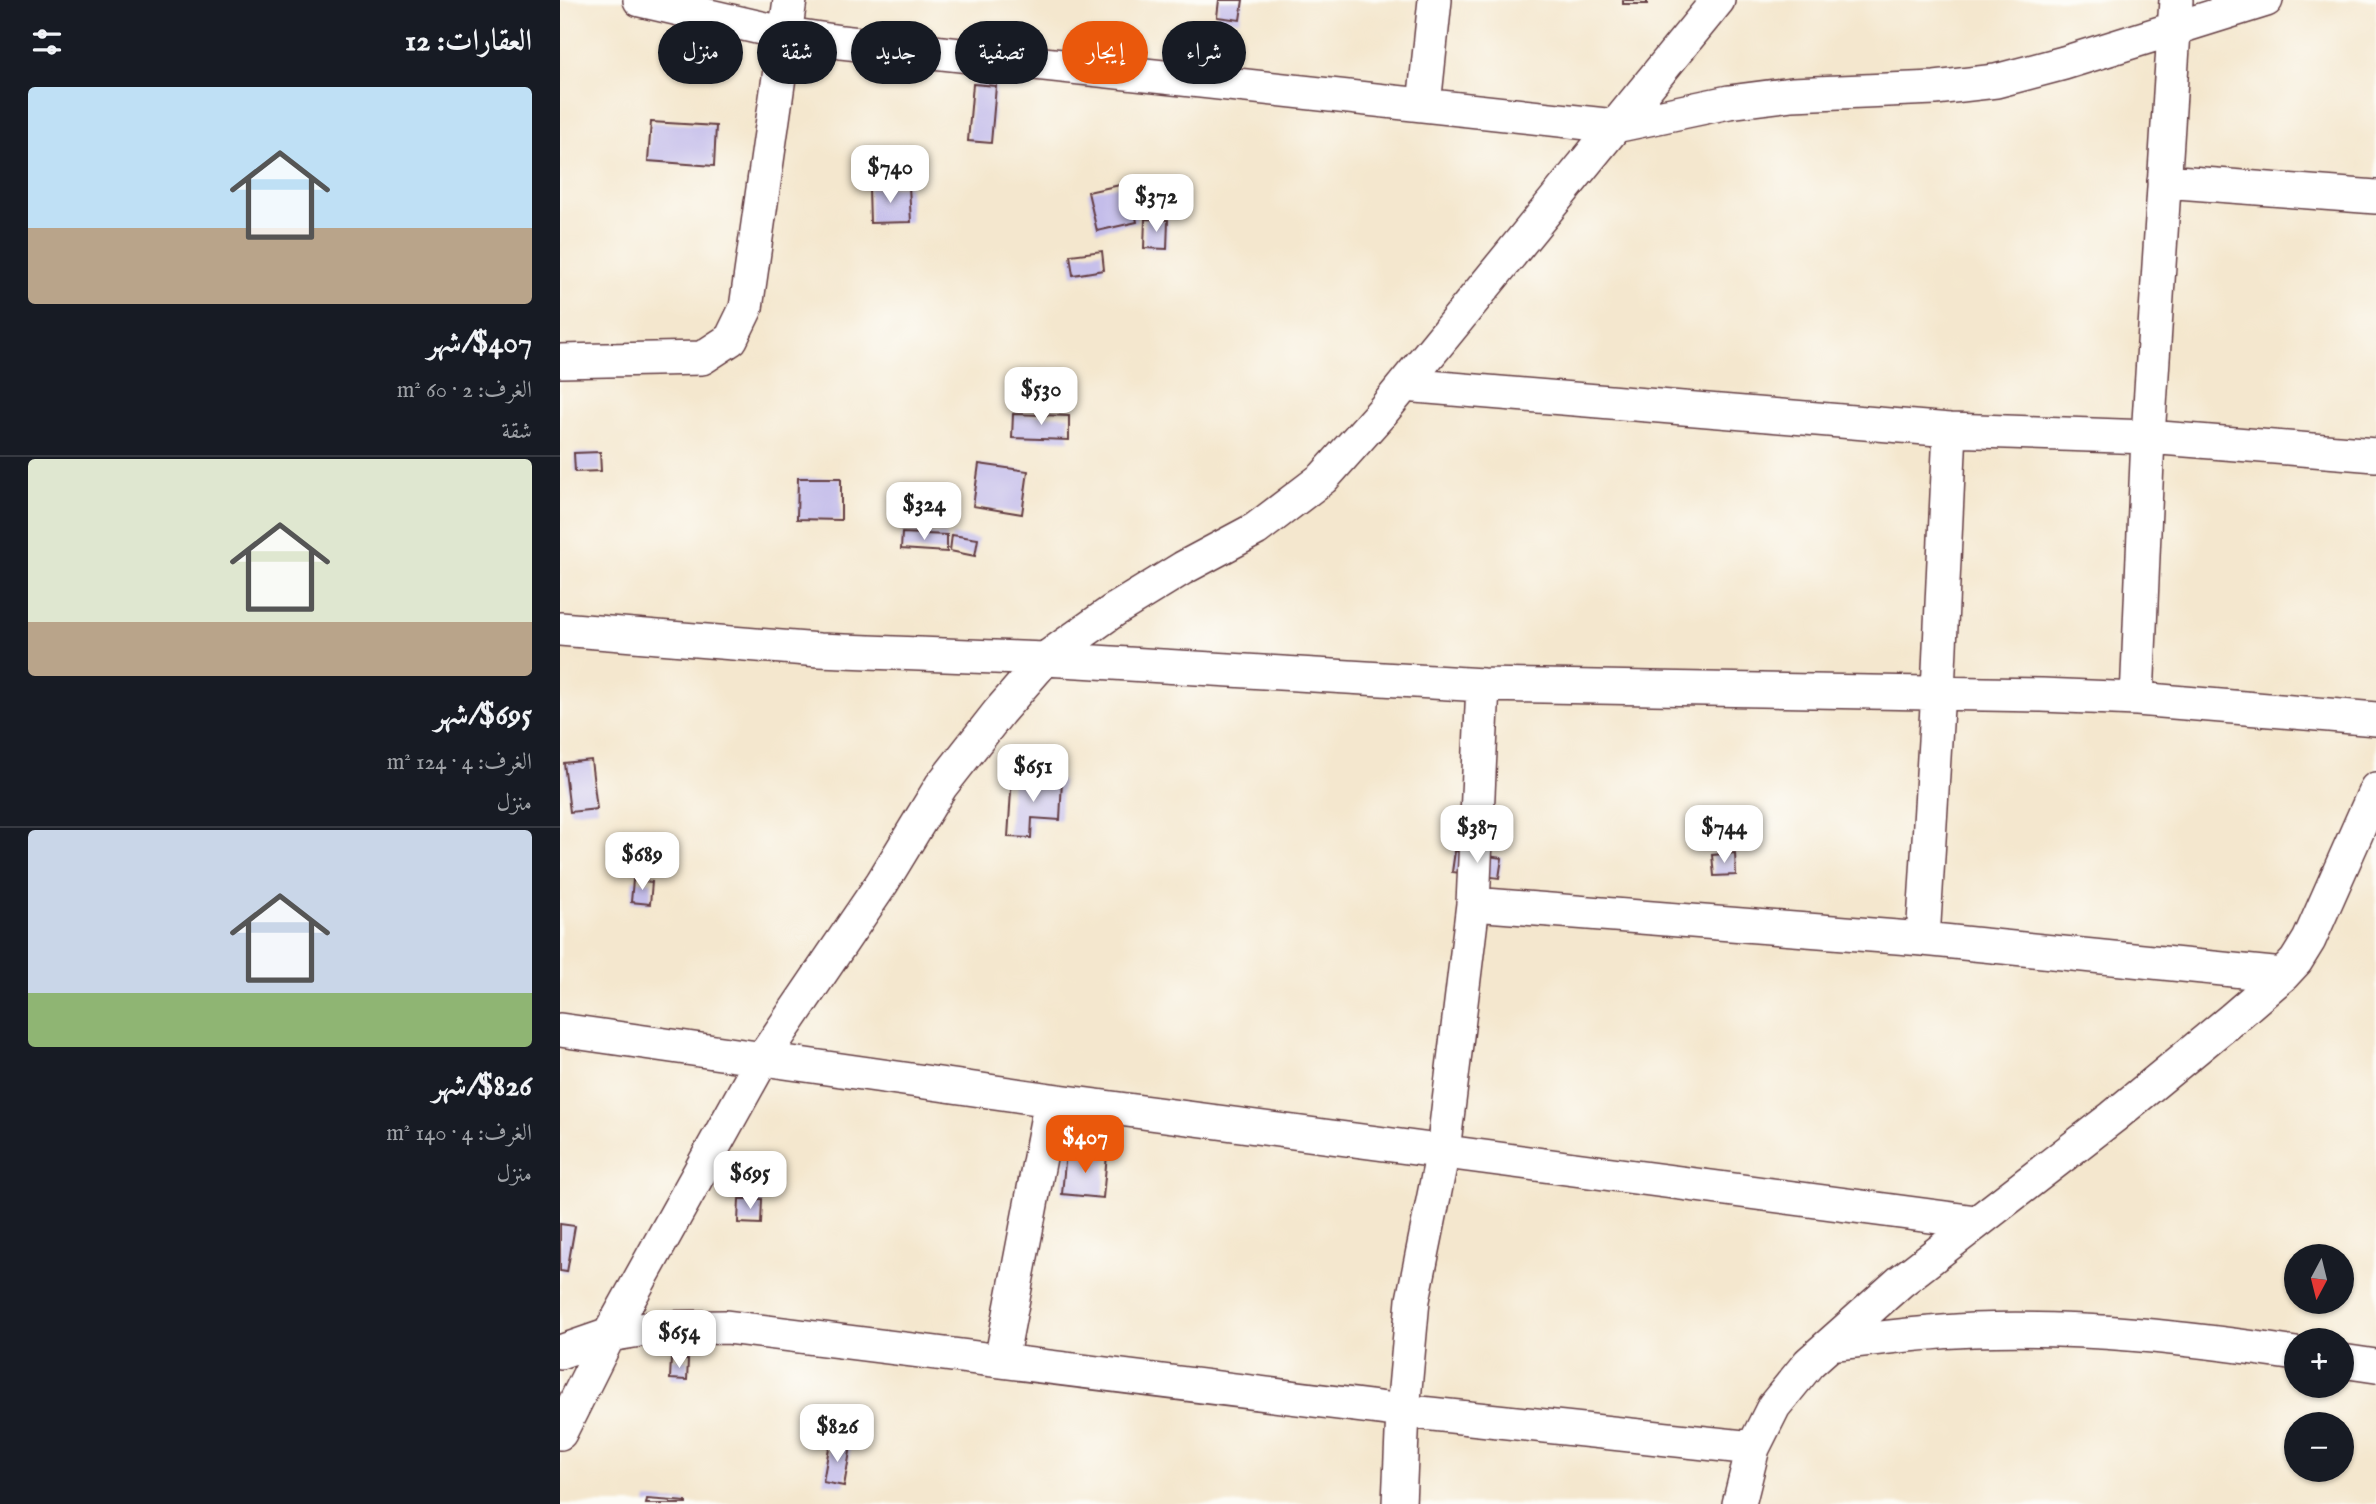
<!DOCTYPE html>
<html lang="ar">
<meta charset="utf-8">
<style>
:root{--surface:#171b24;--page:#242831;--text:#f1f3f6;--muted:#9ea1a6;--line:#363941;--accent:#ea580c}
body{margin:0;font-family:"IM FELL English",Amiri,serif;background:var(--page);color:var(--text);direction:rtl;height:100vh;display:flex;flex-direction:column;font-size:26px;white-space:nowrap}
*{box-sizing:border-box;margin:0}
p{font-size:23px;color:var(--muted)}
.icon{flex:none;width:38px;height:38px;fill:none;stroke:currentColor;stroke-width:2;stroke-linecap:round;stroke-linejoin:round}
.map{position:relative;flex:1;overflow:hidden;direction:ltr}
.panel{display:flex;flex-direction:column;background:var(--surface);width:560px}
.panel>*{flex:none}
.hud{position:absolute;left:21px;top:21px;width:665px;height:63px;direction:rtl;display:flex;gap:14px}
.needle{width:46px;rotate:187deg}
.tools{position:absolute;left:1724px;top:1244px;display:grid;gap:14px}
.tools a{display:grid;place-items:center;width:70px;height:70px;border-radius:50%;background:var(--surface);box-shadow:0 2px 5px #0004;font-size:35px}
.price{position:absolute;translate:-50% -60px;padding:0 16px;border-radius:14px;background:#fff;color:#222;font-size:23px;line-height:46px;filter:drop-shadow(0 2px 4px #0008)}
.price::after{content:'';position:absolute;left:50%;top:42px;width:21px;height:16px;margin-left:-10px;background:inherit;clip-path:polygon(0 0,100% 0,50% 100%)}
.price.on{background:var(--accent);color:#fff}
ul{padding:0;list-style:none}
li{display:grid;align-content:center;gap:14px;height:371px;padding:0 28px}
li+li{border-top:2px solid var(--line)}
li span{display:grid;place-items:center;height:217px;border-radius:7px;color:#555}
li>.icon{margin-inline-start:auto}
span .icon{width:126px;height:126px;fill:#fffc;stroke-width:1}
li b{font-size:30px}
h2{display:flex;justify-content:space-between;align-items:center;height:84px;padding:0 28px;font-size:30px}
.chip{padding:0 24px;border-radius:32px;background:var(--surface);box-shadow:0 2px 5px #0004;font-size:24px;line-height:63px}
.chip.on{background:var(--accent);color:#fff}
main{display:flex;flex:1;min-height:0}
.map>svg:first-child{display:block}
</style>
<main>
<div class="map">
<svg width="1816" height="1504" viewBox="0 0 1816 1504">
<rect width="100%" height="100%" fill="#fdfcf7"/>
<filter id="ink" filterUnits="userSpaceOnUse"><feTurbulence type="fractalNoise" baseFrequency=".0143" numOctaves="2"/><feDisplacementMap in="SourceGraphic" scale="14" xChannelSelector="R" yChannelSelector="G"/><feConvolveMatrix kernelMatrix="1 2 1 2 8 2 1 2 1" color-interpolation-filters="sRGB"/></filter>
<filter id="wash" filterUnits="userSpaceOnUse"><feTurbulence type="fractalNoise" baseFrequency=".00686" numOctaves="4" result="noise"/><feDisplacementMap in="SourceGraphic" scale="28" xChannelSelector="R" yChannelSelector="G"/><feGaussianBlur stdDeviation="1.57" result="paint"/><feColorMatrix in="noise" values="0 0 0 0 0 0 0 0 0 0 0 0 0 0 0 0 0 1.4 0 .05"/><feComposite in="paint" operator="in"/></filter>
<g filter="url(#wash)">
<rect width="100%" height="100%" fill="#f4e7ce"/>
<g id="blocks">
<!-- building -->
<path fill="#c4bdea" d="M659 0H683L680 20 657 17Z
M1063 0H1087V4H1063Z
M413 84 436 86 431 143 408 141Z
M91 122 156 126 154 166 88 161Z
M569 183 577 222 537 231 528 192Z
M349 186 351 222 310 223 309 188Z
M585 219 608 220 607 249 584 248Z
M542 251 544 270 513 275 510 255Z
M453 414 509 416V440L452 438Z
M40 452 41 471 15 472 14 453Z
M419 464 468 471 462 514 413 506Z
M238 478H281V520L237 519Z
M342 533 387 535V552L341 549Z
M392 535 418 539 415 556 390 551Z
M31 760 37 809 10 812 4 763Z
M452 776 502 780 500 820 472 818 471 838 448 837Z
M895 851 942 858 939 878 892 872Z
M1175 853 1176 875 1154 876 1152 855Z
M73 880 92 882 90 904 71 902Z
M506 1152 547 1155 543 1198 502 1194Z
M179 1199H202L201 1224 178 1223Z
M0 1224 15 1226 7 1272 0 1271Z
M111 1359 128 1360 127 1380 110 1379Z
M270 1442 291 1446 284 1486 263 1482Z
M87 1499 126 1502V1504H86Z"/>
</g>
</g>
<g filter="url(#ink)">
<use href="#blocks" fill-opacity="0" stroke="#643d43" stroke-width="2"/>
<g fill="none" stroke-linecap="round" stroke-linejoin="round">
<!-- street casing -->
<g stroke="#643d43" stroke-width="36">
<path id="street" d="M80 0 227 34 281 42 1055 126 1169 102 1232 94 1375 88 1436 81 1504 63 1706 0
M864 105 875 0
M1604 181 1816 197
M0 361 142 358 171 339 186 308 230 0
M844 385 1390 430 1588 437 1816 455
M0 629 259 650 485 659 923 685 1482 695 1577 699 1816 719
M1577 699 1588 437 1616 0
M913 904 1363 939 1723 975
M1363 939 1378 691 1390 430
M0 1030 491 1100 1416 1222
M1271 1344C1318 1338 1365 1332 1413 1330 1521 1326 1630 1338 1736 1354
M0 1352 49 1335 92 1328 166 1327 843 1411 1193 1448
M441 1361 491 1100
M1782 1361 1816 1366
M0 1433 49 1335 203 1058 322 883 381 786 439 712 485 659 553 611 623 568 696 529 763 478 822 412 1158 0
M839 1504 843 1411 853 1300 883 1151 913 904 923 685
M1179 1504 1193 1448 1214 1406 1249 1363 1340 1282 1553 1117 1672 1019 1723 975 1736 961 1749 940 1816 789"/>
</g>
<!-- street -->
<use href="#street" stroke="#fff" stroke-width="33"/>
</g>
</g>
</svg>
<div class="tools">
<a><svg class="needle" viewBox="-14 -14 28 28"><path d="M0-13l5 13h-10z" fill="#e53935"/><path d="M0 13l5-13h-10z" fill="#9ea1a6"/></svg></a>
<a>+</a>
<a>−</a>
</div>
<b class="price" style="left:330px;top:205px">$740</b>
<b class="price" style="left:596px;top:234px">$372</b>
<b class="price" style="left:481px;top:427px">$530</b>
<b class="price" style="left:364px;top:542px">$324</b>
<b class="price" style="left:473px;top:804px">$651</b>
<b class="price" style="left:917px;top:865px">$387</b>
<b class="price" style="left:1164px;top:865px">$744</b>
<b class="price" style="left:82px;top:892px">$689</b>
<b class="price on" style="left:525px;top:1175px">$407</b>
<b class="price" style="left:190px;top:1211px">$695</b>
<b class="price" style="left:119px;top:1370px">$654</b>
<b class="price" style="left:277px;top:1464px">$826</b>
<div class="hud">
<a class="chip">شراء</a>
<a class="chip on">إيجار</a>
<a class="chip">تصفية</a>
<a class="chip">جديد</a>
<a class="chip">شقة</a>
<a class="chip">منزل</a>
</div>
</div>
<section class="panel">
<h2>العقارات: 12<svg class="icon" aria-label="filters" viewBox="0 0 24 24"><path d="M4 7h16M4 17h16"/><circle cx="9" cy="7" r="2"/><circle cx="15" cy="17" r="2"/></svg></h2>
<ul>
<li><span style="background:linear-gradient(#bfe0f5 65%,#b9a48a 0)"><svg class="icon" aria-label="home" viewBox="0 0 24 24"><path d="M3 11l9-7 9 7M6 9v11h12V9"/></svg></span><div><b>$407/شهر</b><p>الغرف: 2 · 60 m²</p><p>شقة</p></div></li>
<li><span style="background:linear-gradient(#dfe7d0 75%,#b9a48a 0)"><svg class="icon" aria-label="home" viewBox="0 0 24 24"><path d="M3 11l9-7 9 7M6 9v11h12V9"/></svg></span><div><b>$695/شهر</b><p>الغرف: 4 · 124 m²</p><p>منزل</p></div></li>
<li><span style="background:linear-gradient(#c9d6e8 75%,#8fb573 0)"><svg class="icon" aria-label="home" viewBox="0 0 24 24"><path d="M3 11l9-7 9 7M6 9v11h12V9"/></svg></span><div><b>$826/شهر</b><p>الغرف: 4 · 140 m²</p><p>منزل</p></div></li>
</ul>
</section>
</main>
